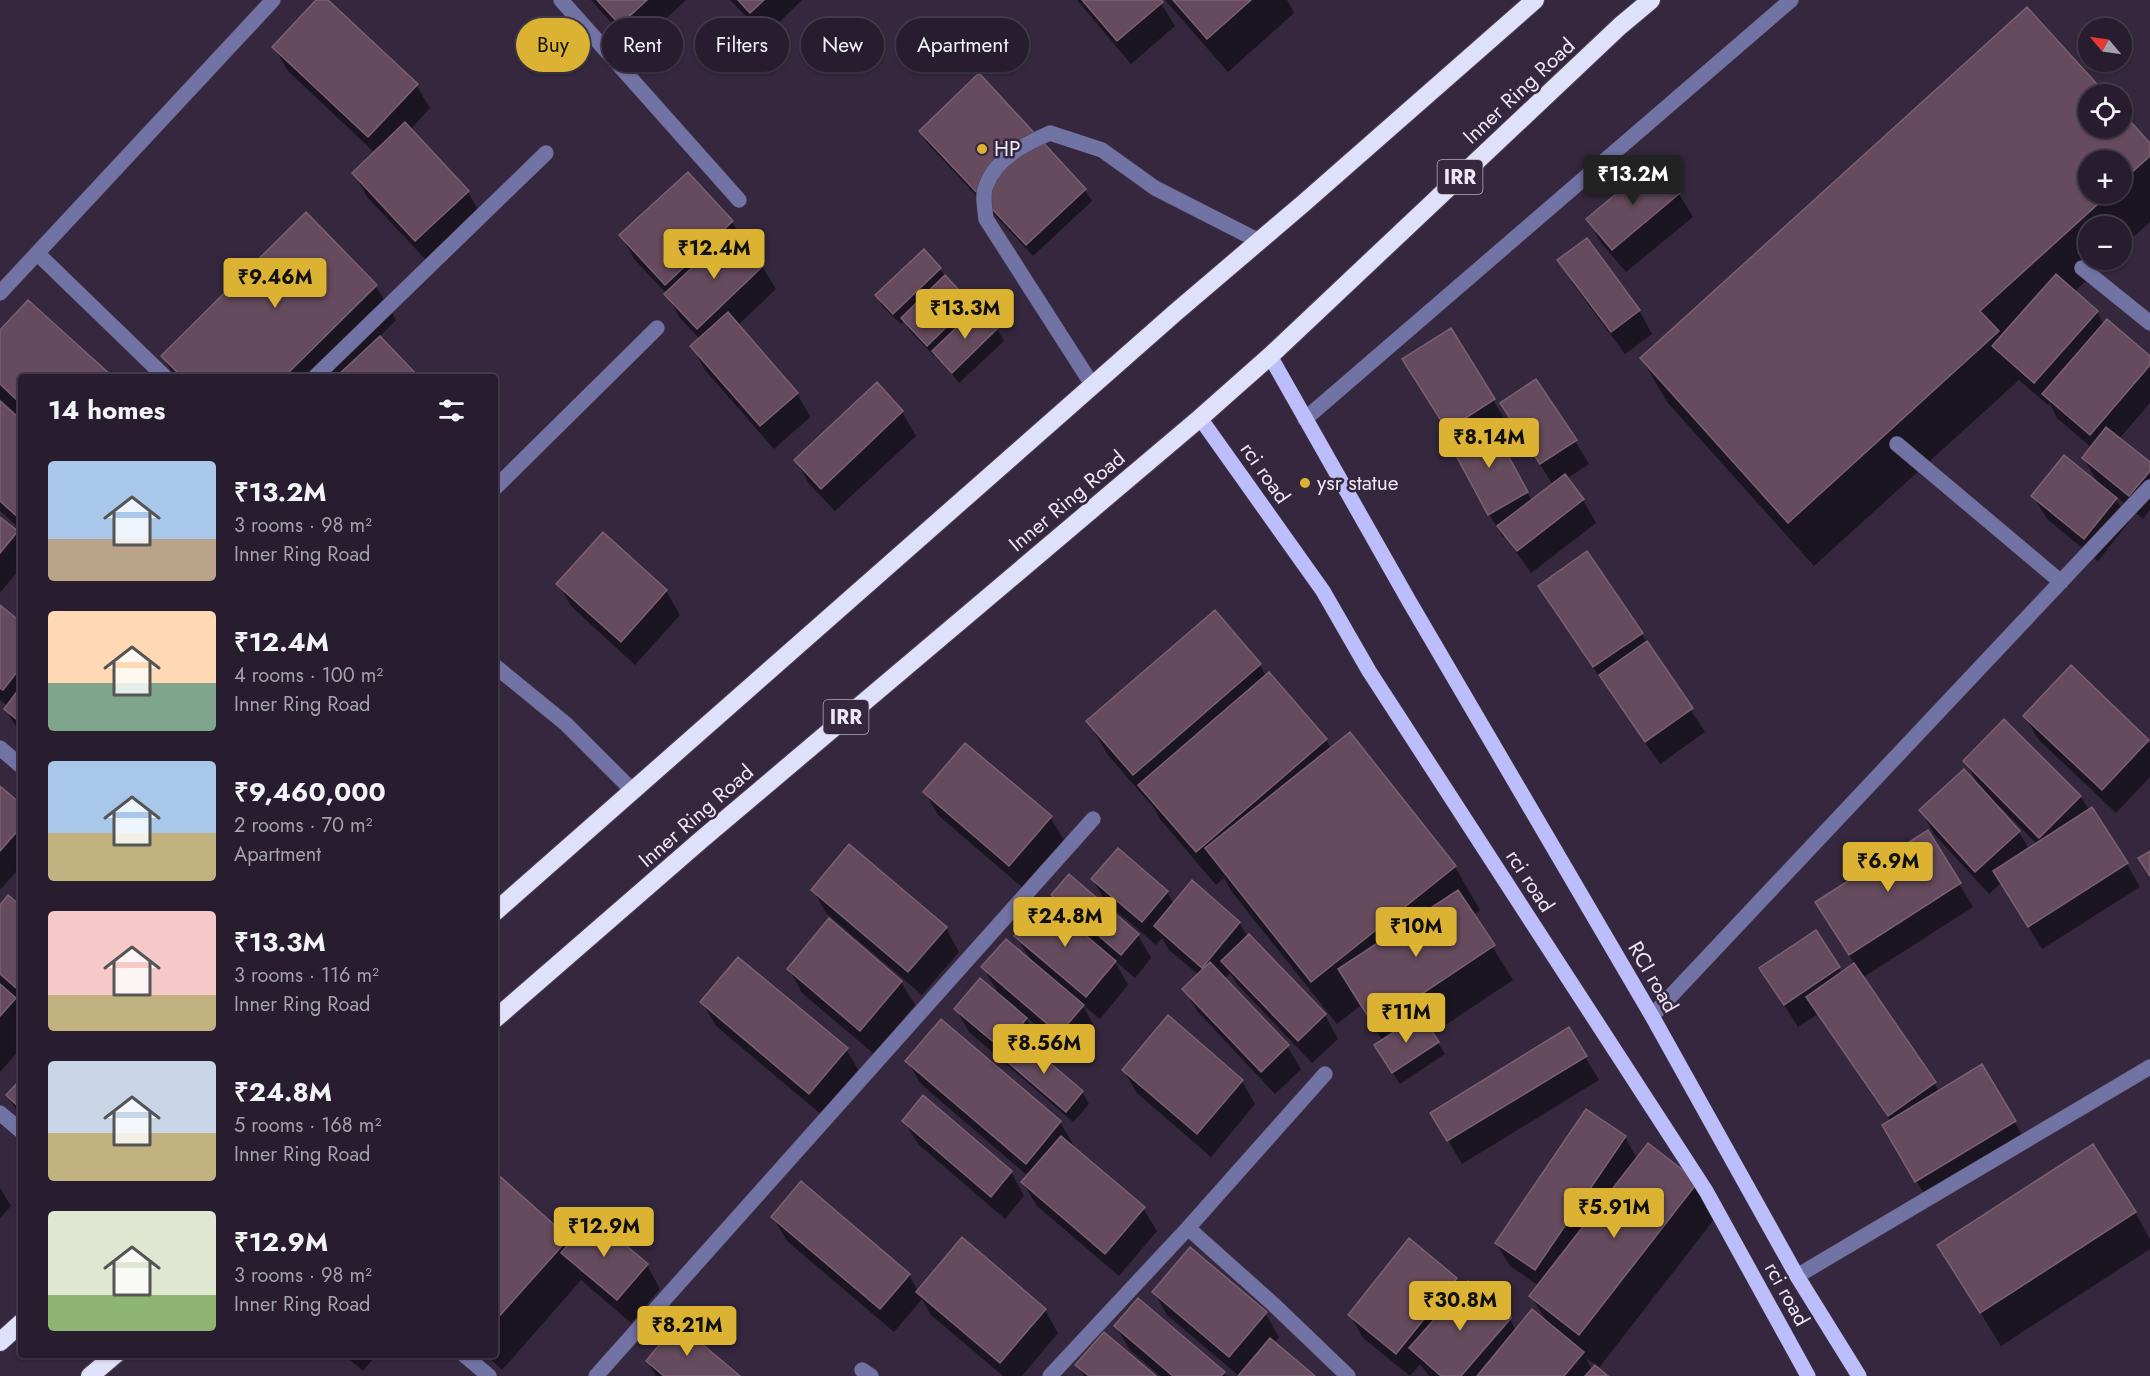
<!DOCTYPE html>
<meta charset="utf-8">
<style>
:root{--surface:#271d2e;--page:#2f2636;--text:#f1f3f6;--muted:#a4a2aa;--line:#433b4a;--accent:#dcb233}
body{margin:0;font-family:Jost,sans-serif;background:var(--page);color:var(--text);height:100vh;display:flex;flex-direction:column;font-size:22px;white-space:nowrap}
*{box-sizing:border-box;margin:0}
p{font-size:20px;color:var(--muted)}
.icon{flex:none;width:33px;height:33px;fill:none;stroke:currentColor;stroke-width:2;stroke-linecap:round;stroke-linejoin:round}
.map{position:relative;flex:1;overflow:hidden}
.panel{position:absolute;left:18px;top:374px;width:480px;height:984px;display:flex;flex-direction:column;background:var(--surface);border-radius:6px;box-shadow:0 2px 4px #0004,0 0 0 2px var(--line)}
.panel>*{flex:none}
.hud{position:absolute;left:516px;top:18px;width:570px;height:54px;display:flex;gap:12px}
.needle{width:39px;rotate:299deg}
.fabs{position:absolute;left:2078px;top:18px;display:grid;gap:12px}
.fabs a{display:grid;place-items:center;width:54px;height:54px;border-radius:50%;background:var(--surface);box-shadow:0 2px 4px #0004,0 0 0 2px var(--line);font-size:30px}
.price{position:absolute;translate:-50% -51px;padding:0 14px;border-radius:6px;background:var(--accent);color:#111;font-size:20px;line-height:39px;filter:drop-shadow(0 2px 3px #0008)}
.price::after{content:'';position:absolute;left:50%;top:36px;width:18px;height:14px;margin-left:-9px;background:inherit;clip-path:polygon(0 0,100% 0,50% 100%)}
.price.selected{background:#222;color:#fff}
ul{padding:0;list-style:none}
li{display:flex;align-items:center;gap:18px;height:150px;padding:0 30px}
li span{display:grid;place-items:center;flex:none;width:168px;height:120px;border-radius:6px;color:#555}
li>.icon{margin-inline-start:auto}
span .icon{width:72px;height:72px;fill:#fffc;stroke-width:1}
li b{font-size:26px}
h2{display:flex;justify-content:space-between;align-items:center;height:72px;padding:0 30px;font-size:26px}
.chip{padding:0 21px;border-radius:27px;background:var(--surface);box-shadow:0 2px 4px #0004,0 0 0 2px var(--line);font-size:21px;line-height:54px}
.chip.selected{background:var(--accent);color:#111}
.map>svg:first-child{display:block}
</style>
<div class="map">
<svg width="2150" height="1376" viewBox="0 0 2150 1376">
<rect width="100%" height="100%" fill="#34273e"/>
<!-- shadow -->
<path fill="#0007" fill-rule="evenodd" d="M318 0H326L416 85 430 108 410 130 468 192 481 215 429 263 367 197 354 173 375 153 288 71 274 47Z
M591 0H686L634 48Z
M730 0H802L765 36Z
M1077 0H1159L1175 26 1131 64Z
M1165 0H1287L1294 13 1228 72Z
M2027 9 2104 94H2088V128H2121V113L2150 145V222L2121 248V226H2088V260H2109L2074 292 2097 312 2104 325 2150 358V403L2119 439 2150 464V510L2143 519 2114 495 2129 522 2098 561 2047 519 2033 496 2099 485 2084 459 2092 448 2057 418 2050 404 2048 405 2019 380 1814 566 1667 402 1642 359ZM2088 160H2121V194H2088Z
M920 131 1085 190 1092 201 1033 256 927 143Z
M688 174 732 222 746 245 744 247 762 266 776 289 737 326 797 393 810 417 774 449 705 370 692 346 700 339 680 318 667 294 634 259 621 235Z
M1679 194 1693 217 1626 272 1601 243 1588 219Z
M924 251 970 304 975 312 978 309 997 329 1004 341 959 383 936 354 934 356 909 330 904 321 901 324 883 307 877 296Z
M1559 260 1639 310 1652 334 1625 354 1573 284Z
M376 286 396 320 379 337 416 376H174L163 356Z
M28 302 110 376H21V418L0 399V332Z
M1450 330 1507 423 1493 432 1532 501 1553 485 1502 404 1575 441 1589 464 1566 479 1583 500 1596 523 1531 573 1505 536 1503 537 1489 514 1457 445 1418 382Z
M877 384 902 412 916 436 835 511 809 484 796 460Z
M0 403 21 422V530L0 511Z
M0 519 17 532 21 539V567L0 593Z
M603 534 666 591 680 615 635 665 572 607 558 584Z
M1540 587 1641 633 1705 732 1660 764 1553 610Z
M0 607 21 623V734L5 709 8 706 0 700Z
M1215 612 1260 665 1266 676 1326 740 1331 749 1350 734 1455 867 1480 910 1473 916 1513 980 1432 1034 1445 1054 1400 1084 1382 1057 1383 1041 1360 1006 1337 1024 1232 892 1224 878 1216 885 1160 819 1154 808 1108 755 1088 721Z
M2071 667 2150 744V777L2116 813 2039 740 2025 717Z
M1965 762 2080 796 2127 864 2140 887 2042 949 2001 883 1989 894 1934 834 1921 810 1978 784ZM1999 806 2037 844 2029 849 2019 832 1997 808Z
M0 788 21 806V866L0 890Z
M925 792 1050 817 1064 840 1023 888 938 815Z
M1927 832 1973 907 1862 978 1940 1092 1982 1066 2028 1145 1930 1204 1884 1126 1891 1122 1818 1014 1798 1027 1775 991 1816 932 1842 973 1855 965 1817 903Z
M1092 879 1167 892 1174 904 1239 923 1248 937 1325 1015 1338 1039 1312 1063 1237 984 1230 973 1225 979 1287 1046 1301 1069 1275 1094 1198 1012 1184 989 1199 975 1169 950 1162 938 1156 945 1106 902Z
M21 887V898L17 892Z
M813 890 946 928 959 952 922 995 826 913Z
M1052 896 1138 935 1151 958 1135 978 1114 960 1128 985 1100 1019 1082 1004 1096 1029 1073 1056 1024 1015 1040 1042 1033 1050 1082 1092 1089 1104 1073 1122 969 1032 956 1009 1000 996 983 967 1031 961 1016 936 1067 921Z
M0 908H21V1003L14 997 21 1010V1048L0 1072Z
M829 921 901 982 915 1005 874 1054 802 993 789 969Z
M702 1002 846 1049 860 1073 823 1116 716 1026Z
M941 1021 1060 1122 1074 1146 1072 1147 1143 1208 1157 1231 1119 1276 1037 1206 1023 1183 1028 1176 921 1084 907 1061Z
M1568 1029 1599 1080 1462 1164 1432 1113Z
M1123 1070 1242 1081 1255 1104 1211 1157 1137 1093Z
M21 1082V1118L8 1096Z
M904 1121 1011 1172 1024 1196 1005 1219 918 1144Z
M1625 1137 1637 1159 1697 1183 1716 1217 1598 1369 1606 1376H1429L1420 1364 1410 1376 1363 1338 1350 1315 1410 1240 1456 1279 1462 1289 1510 1319 1516 1331 1547 1322 1531 1296 1539 1286 1510 1266 1496 1243ZM1586 1358 1596 1365 1592 1370Z
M495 1174 568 1239 571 1244 647 1265 660 1289 631 1323 581 1280 502 1370 485 1354H495Z
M0 1188 11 1206 0 1218Z
M2135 1212 2150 1239V1249L2001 1346 1939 1246Z
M773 1217 909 1275 918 1291 1045 1310 1058 1333 1022 1376H1003L931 1315 922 1299 894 1332 787 1241Z
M1154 1292 1265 1313 1279 1337 1274 1343 1313 1376H1239L1167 1315Z
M1116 1327 1224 1373 1226 1376H1160L1130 1350Z
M343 1354H377L363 1371Z
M647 1361 738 1376H656Z
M1077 1365 1153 1376H1084Z"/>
<!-- building -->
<path fill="#654b5d" stroke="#7b6072" stroke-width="1.5" d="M316 0H328L418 84 368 137 272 47Z
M597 0H647L620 25Z
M738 0H764L750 13Z
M1082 0H1161L1163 2 1117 41Z
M1173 0H1251L1207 39Z
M2027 7 2106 94H2088V128H2121V111L2150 143V156L2121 182V160H2088V194H2109L1980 311 1999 331 1788 523 1640 358Z
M979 73 1086 189 1026 245 919 131Z
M405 122 469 191 415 241 352 173Z
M1655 161 1680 193 1612 250 1586 219Z
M688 172 733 221 665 285 619 235Z
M306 212 377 285 285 376H181L161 356Z
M731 231 764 265 697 329 664 294Z
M1587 238 1640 310 1611 332 1557 260Z
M924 249 941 268 893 314 875 295Z
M2056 274 2098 311 2034 383 1992 346Z
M945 275 971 303 927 346 901 318Z
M28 300 112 376H21V404L0 384V330Z
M978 307 998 328 952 373 932 351Z
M728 312 798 393 760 426 690 346Z
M2107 319 2150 356V365L2090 435 2042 394Z
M1451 328 1495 399 1447 430 1402 359Z
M380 336 418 376H337Z
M1536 379 1577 440 1540 464 1500 403Z
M877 382 903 411 821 489 794 460Z
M0 401 21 420V520L0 501Z
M1491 424 1528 492 1488 515 1451 446Z
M2106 427 2150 462V471L2129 496 2082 458Z
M2064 455 2117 498 2084 539 2031 496Z
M1565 474 1584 499 1517 551 1497 526Z
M0 517 18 531 0 553Z
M603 532 667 590 621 642 556 584Z
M1587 551 1643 633 1593 667 1538 586Z
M0 605 21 622V667L3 690 0 688Z
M1215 610 1261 664 1133 775 1086 721Z
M1647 641 1693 708 1645 742 1599 675Z
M2071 665 2149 740 2102 790 2023 716Z
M1269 672 1327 739 1196 852 1138 785Z
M21 686V723L4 709Z
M2004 719 2081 796 2039 838 1963 761Z
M1350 732 1456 866 1311 982 1205 848Z
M965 743 1052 816 1009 866 923 792Z
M1964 769 2020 831 1975 872 1919 810Z
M0 786 21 804V827L0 851Z
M2092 807 2128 863 2028 927 1993 871Z
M1928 830 1961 883 1849 955 1815 902Z
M849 844 947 927 908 972 811 890Z
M1118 848 1168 891 1142 922 1091 879Z
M2150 851V876L2138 858Z
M1069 874 1139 934 1121 955 1051 895Z
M1192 880 1240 922 1202 968 1154 926Z
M1458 890 1495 945 1374 1026 1338 969Z
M8 895 21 906V992L0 974V905Z
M1044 900 1116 961 1086 997 1014 936Z
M829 918 902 981 860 1031 787 969Z
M1816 930 1840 967 1784 1005 1759 968Z
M1249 934 1326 1014 1298 1041 1221 961Z
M1006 939 1084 1005 1059 1034 981 967Z
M738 957 848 1048 809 1094 700 1002Z
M1210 962 1289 1045 1261 1072 1182 989Z
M1854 963 1936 1082 1888 1116 1806 997Z
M980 978 1027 1018 1002 1049 954 1009Z
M0 984 16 998 0 1016Z
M1421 1014 1439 1042 1392 1073 1374 1045Z
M1168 1015 1243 1080 1197 1134 1122 1070Z
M941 1019 1061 1121 1026 1164 905 1061Z
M1569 1027 1587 1056 1447 1141 1430 1113Z
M1022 1039 1083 1091 1066 1112 1004 1059Z
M1982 1064 2016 1121 1915 1182 1882 1125Z
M21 1079V1109L6 1095Z
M923 1095 1012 1171 991 1197 902 1121Z
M1586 1109 1626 1136 1535 1270 1495 1243Z
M1061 1136 1145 1207 1105 1254 1021 1182Z
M1648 1143 1698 1182 1579 1335 1529 1296Z
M2093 1144 2136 1212 1980 1313 1937 1245Z
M495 1172 569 1238 495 1321Z
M801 1181 910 1274 880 1309 771 1217Z
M592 1216 648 1264 617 1300 561 1253Z
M962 1237 1046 1309 1000 1363 916 1292Z
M1409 1238 1457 1278 1396 1354 1348 1315Z
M1190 1247 1267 1312 1229 1357 1152 1292Z
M1468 1281 1511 1318 1461 1376H1441L1409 1348Z
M1138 1298 1225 1372 1221 1376H1173L1114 1326Z
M1532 1309 1584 1352 1564 1376H1477Z
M677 1323 740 1376H664L646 1361Z
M1104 1332 1156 1376H1089L1075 1365Z
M1270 1338 1315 1376H1238Z
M1595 1365 1608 1376H1585Z"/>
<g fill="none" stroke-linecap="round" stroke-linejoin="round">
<!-- minor casing -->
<g stroke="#4e4258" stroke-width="16">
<path id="minor" d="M561 0 739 200
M38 254 164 376
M2082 268 2150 323
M0 293 273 0
M316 376 546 153
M1093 386 986 219C985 209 982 194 986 186 996 158 1025 144 1050 133L1102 150 1155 188 1259 241
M1305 419 1791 0
M1897 444 2061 582
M495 488 657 328
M495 666 566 724 633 791
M0 748 21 766
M1652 1016 2150 487
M1325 1074 1188 1228 1273 1304 1348 1376
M0 1113 21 1131
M1797 1276 2150 1067
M463 1354 489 1376
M862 1370 871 1376
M596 1376 1093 819
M1050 1376 1188 1228"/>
</g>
<!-- major casing -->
<g stroke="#4e4258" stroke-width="16">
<path id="major" d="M1270 356 1409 601 1652 1016 1797 1276 1859 1376
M1200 418 1323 591 1369 671 1706 1191 1808 1376"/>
</g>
<!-- highway casing -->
<g stroke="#4e4258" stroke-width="20">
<path id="highway" d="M495 912 1176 312 1305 202 1535 0
M495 1019 701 840 1200 418 1270 356 1620 26 1651 0
M0 1342 21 1323
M90 1376 116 1354"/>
</g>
<!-- minor -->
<use href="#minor" stroke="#7273a5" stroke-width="15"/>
<!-- major -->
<use href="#major" stroke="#bcbefc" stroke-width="15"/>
<!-- highway -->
<use href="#highway" stroke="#dfe0f9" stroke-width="18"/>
</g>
<!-- markers -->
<g fill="#dcb233" stroke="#34273e" stroke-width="2">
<circle cx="982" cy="149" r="6"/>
<circle cx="1305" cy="483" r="6"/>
</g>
<g text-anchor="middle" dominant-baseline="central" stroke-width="5" stroke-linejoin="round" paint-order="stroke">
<!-- shield labels -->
<g fill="#34273e" stroke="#b6adbe" stroke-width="1.5">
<rect x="1437.5" y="160" width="45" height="34" rx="4.5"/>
<rect x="823.5" y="700" width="45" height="34" rx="4.5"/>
</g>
<g font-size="20" font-weight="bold" fill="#eee6f5">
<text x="1460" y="177">IRR</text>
<text x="846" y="717">IRR</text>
</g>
<!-- street labels -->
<g font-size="21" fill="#eee6f5" stroke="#34273e">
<text transform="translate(1519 91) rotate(-43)">Inner Ring Road</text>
<text transform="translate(1265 473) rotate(55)">rci road</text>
<text transform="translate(1067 501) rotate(-40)">Inner Ring Road</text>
<text transform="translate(696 816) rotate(-41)">Inner Ring Road</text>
<text transform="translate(1530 881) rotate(57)">rci road</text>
<text transform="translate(1653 977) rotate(60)">RCI road</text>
<text transform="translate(1787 1294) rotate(61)">rci road</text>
</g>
<!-- poi labels -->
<g font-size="21" fill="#eee6f5" stroke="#34273e" text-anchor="start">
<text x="994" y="149">HP</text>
<text x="1317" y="483">ysr statue</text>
</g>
</g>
</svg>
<div class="fabs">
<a><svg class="needle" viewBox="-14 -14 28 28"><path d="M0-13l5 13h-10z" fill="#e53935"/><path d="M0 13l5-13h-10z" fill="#a4a2aa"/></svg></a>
<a><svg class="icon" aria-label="locate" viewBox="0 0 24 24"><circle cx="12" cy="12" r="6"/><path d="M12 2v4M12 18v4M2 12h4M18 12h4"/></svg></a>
<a>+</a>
<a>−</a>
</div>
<b class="price selected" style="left:1633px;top:206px">₹13.2M</b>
<b class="price" style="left:714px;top:280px">₹12.4M</b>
<b class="price" style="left:275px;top:309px">₹9.46M</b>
<b class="price" style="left:965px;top:340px">₹13.3M</b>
<b class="price" style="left:1489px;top:469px">₹8.14M</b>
<b class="price" style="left:1888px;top:893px">₹6.9M</b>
<b class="price" style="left:1065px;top:948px">₹24.8M</b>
<b class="price" style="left:1416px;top:958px">₹10M</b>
<b class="price" style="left:1406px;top:1044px">₹11M</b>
<b class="price" style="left:1044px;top:1075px">₹8.56M</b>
<b class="price" style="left:1614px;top:1239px">₹5.91M</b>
<b class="price" style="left:604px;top:1258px">₹12.9M</b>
<b class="price" style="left:1460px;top:1332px">₹30.8M</b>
<b class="price" style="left:687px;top:1357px">₹8.21M</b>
<div class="hud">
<a class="chip selected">Buy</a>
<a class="chip">Rent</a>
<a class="chip">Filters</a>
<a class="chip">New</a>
<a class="chip">Apartment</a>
</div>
<section class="panel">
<h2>14 homes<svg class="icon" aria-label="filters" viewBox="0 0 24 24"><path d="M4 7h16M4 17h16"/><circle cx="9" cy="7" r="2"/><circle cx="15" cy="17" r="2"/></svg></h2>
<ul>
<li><span style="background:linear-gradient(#a9c7e8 65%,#b9a48a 0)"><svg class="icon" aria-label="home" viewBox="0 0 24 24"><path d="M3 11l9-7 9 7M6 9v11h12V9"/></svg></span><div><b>₹13.2M</b><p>3 rooms · 98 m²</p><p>Inner Ring Road</p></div></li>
<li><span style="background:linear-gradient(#ffd9b3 60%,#7fa58c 0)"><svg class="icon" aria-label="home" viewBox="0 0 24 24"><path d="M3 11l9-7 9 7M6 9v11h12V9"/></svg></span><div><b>₹12.4M</b><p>4 rooms · 100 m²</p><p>Inner Ring Road</p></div></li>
<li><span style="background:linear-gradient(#a9c7e8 60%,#c2b280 0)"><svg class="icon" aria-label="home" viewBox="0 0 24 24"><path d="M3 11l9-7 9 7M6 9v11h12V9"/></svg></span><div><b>₹9,460,000</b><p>2 rooms · 70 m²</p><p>Apartment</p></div></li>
<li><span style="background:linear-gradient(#f6c9c9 70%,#c2b280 0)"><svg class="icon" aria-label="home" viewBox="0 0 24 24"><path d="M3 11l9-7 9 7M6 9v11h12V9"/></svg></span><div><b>₹13.3M</b><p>3 rooms · 116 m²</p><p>Inner Ring Road</p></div></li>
<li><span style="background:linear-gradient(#c9d6e8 60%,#c2b280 0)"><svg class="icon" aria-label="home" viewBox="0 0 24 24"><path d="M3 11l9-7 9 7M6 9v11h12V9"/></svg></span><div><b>₹24.8M</b><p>5 rooms · 168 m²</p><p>Inner Ring Road</p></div></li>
<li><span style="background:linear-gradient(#dfe7d0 70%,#8fb573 0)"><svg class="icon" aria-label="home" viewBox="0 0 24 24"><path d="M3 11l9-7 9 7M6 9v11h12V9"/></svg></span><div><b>₹12.9M</b><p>3 rooms · 98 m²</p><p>Inner Ring Road</p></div></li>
</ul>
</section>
</div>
